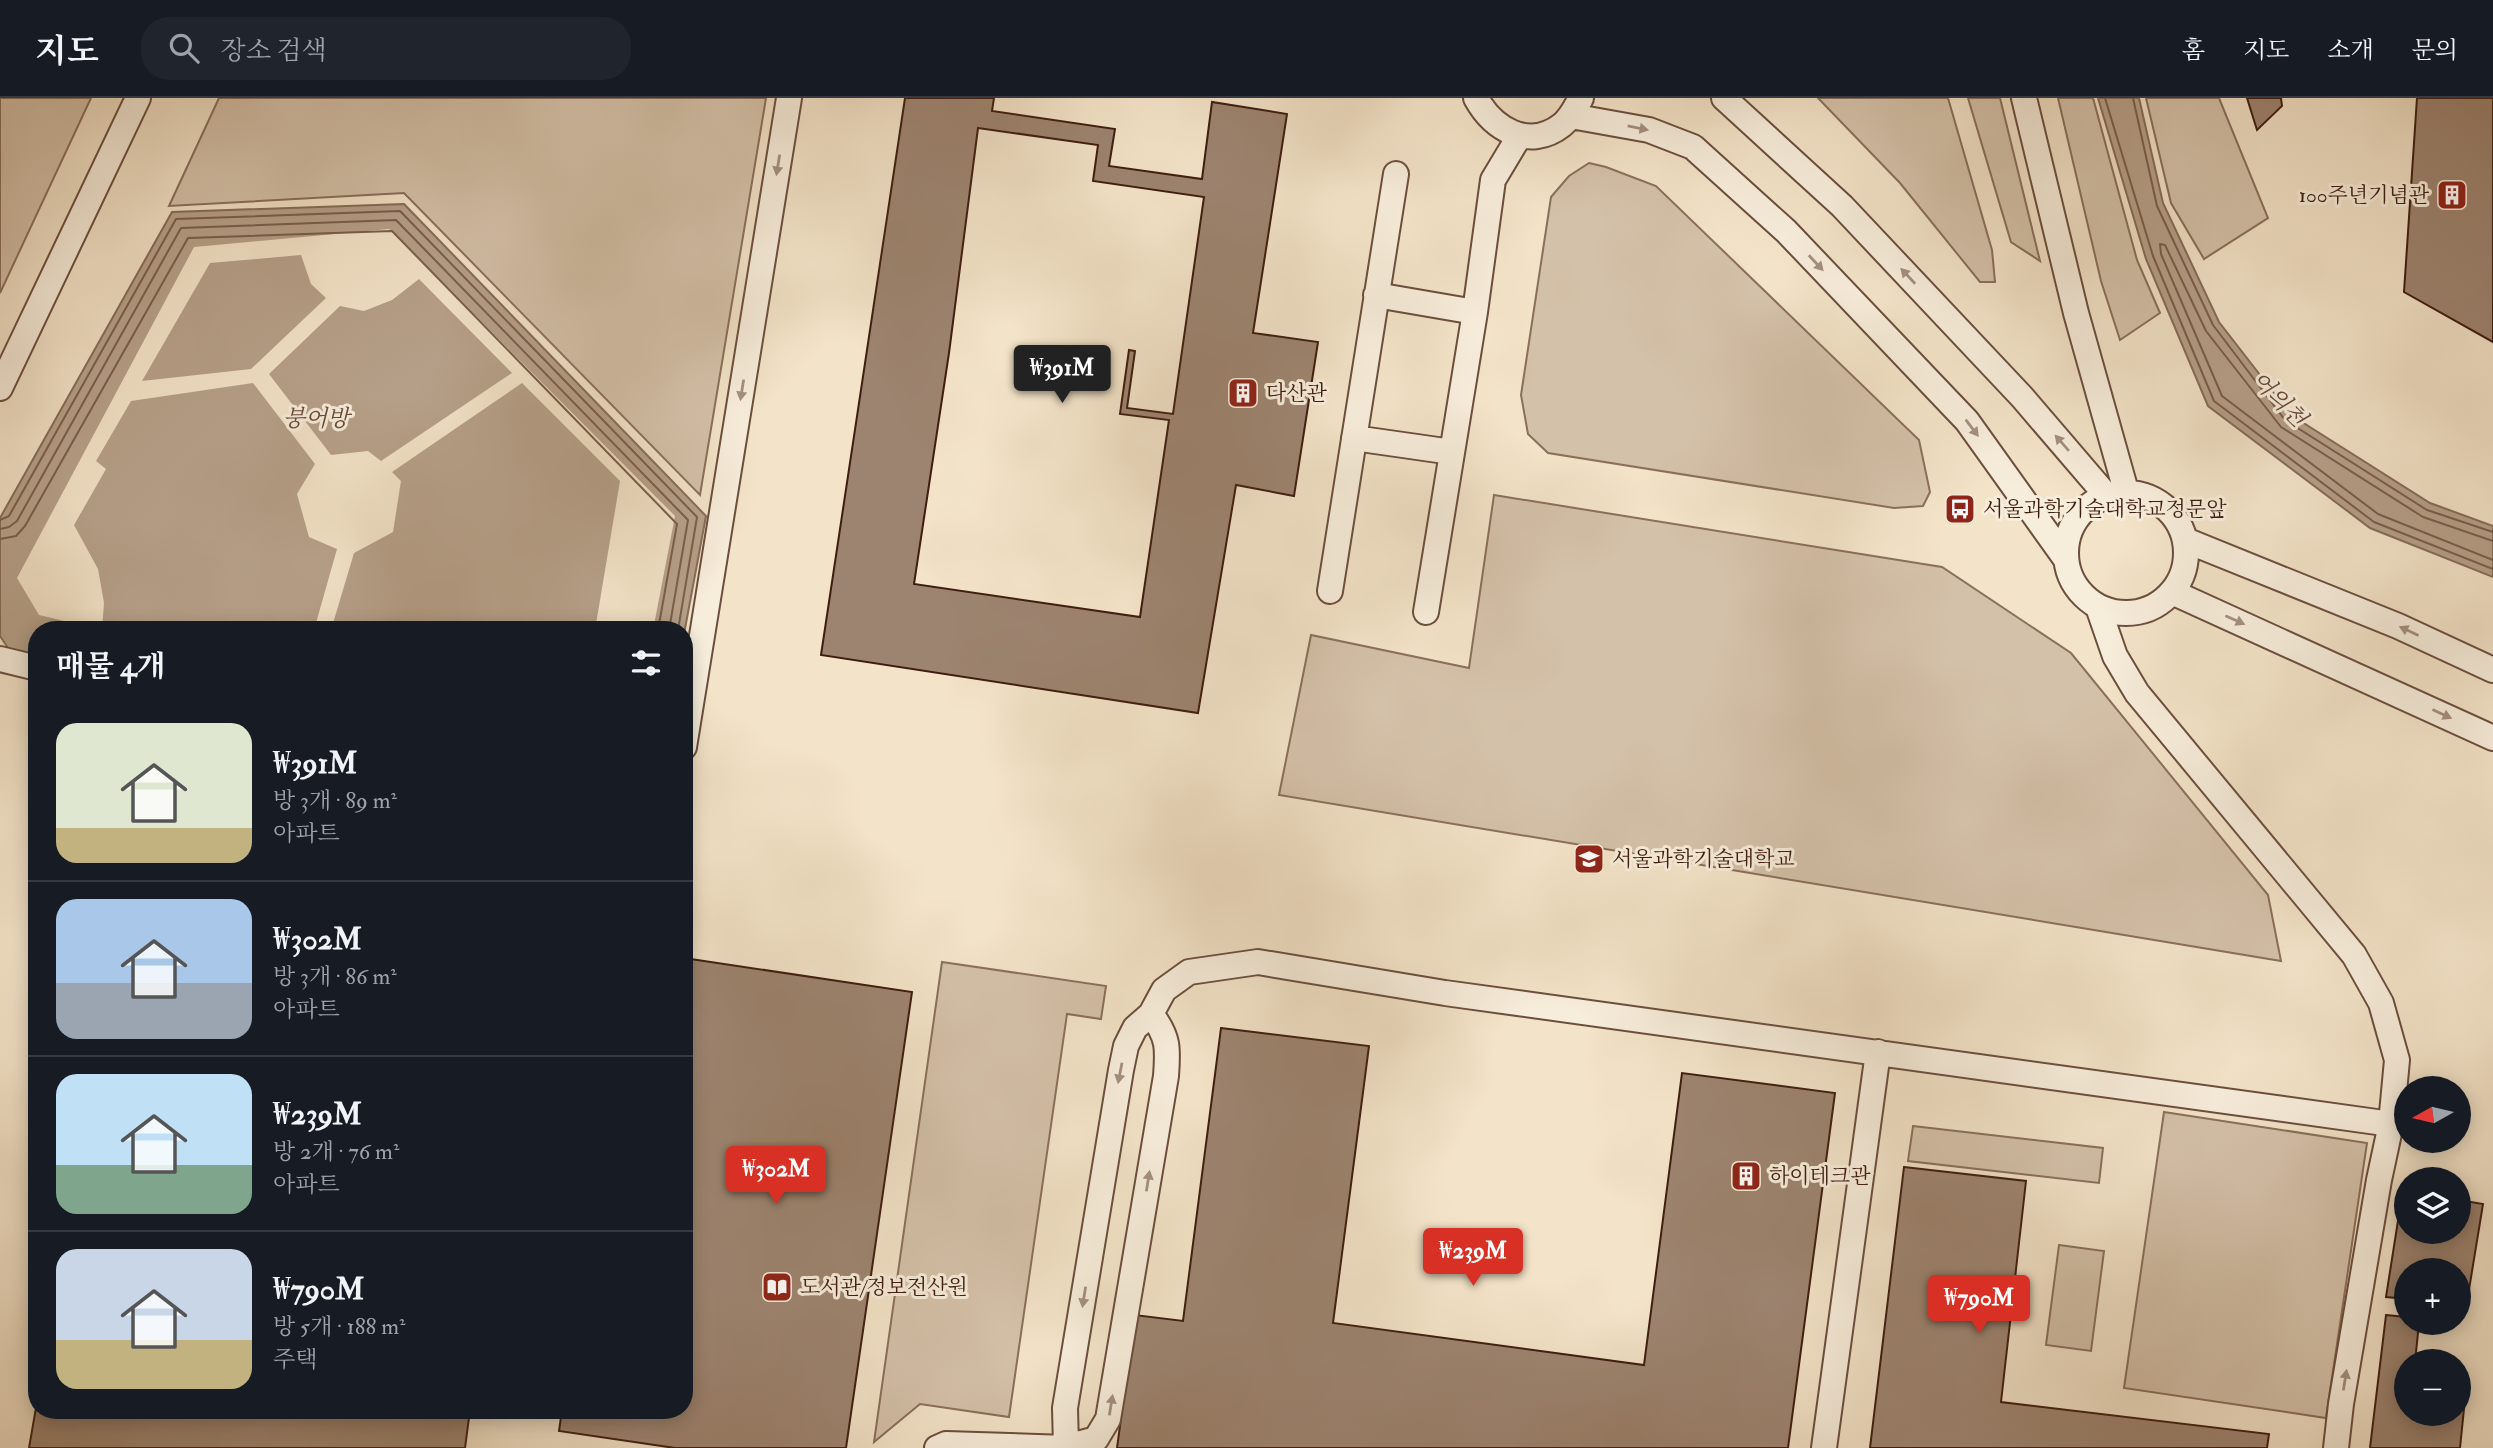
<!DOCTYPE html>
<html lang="ko">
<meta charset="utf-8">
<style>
:root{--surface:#171b24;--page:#20242c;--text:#f1f3f6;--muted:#9ea1a6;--line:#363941;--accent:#d93025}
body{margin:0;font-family:"IM FELL Double Pica","Noto Serif KR",serif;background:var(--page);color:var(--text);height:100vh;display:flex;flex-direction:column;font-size:26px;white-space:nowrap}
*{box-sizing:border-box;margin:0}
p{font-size:23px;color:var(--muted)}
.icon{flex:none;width:38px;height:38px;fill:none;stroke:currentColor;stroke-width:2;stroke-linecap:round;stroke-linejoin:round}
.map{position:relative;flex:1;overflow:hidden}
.sheet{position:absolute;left:28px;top:523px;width:665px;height:798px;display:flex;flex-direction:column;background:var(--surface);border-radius:28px;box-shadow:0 4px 18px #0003}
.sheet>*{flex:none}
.needle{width:46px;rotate:262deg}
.fabs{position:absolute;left:2394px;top:978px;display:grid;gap:14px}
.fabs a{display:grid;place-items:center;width:77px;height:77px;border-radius:50%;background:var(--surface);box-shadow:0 4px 18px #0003;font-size:35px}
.price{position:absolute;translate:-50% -60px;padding:0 16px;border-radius:7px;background:var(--accent);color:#fff;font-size:23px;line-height:46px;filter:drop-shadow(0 2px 4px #0008)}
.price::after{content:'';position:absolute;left:50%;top:42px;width:21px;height:16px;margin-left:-10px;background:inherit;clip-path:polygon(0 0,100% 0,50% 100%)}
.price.active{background:#222;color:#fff}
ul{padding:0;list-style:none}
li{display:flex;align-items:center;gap:21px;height:175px;padding:0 28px}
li+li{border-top:2px solid var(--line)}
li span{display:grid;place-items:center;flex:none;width:196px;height:140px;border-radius:21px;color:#555}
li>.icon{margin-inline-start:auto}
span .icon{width:84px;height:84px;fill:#fffc;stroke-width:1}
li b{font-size:30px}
h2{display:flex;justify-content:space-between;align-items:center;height:84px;padding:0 28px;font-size:30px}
header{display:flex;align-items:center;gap:42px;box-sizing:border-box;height:98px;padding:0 35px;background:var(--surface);border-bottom:2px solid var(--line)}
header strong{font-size:33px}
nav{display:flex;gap:38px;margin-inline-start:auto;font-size:24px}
.search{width:490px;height:63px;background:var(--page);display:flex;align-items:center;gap:18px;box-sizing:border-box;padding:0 24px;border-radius:28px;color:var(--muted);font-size:26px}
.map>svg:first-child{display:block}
</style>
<header>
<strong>지도</strong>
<div class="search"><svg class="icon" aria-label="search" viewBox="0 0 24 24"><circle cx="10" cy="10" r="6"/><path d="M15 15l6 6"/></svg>장소 검색</div>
<nav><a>홈</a><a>지도</a><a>소개</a><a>문의</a></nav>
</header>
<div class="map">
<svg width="2493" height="1350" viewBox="0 0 2493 1350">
<rect width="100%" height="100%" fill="#f3e3c8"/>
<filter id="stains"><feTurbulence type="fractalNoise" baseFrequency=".00286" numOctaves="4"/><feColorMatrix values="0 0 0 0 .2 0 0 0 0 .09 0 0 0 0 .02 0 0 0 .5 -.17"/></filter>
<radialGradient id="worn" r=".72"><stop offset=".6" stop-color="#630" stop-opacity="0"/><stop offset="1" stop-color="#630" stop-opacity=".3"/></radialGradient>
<!-- green -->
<path fill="#d4c1a9" stroke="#8a6f5c" stroke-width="2" d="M0 0H91L0 195Z
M219 0H766L700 397 404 95 169 108Z
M1818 0H1948L1992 152 1995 184H1980L1900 85Z
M1968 0H2000L2040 163 2011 144Z
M2058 0H2093L2137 162 2160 215 2120 242 2101 183Z
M2146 0H2219L2268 120 2204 161 2171 105Z
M1589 65 1606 69 1656 88 1919 342 1930 394 1923 408 1894 410 1548 355 1528 336 1521 297 1551 99 1569 78Z
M1494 397 1942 469 2071 555 2268 797 2281 863 1279 697 1311 537 1469 570Z
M942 864 1106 888 1101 921 1067 916 1009 1319 920 1306 874 1344Z
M2164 1014 2367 1045 2326 1320 2124 1290Z
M1913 1028 2103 1050 2099 1085 1908 1063Z
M2059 1147 2104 1153 2091 1253 2046 1247Z"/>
<!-- water -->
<path fill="#b6a089" stroke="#866c59" stroke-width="2" d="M2098 0H2139L2163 105 2219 224 2291 317 2430 405 2493 428V479L2370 430 2208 308 2146 161Z
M404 106 706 418 684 536V532H37V559L10 553 0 538V420L172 114Z"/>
<!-- pier -->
<path fill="#f3e3c8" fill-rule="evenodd" d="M389 131 675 418 653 532H595L620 383 522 285 392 374 401 383 393 434 354 455 331 532H314L337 451 309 439 297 396 315 366 253 285 131 303 96 363 106 371 74 427 98 471 104 505 102 532 39 517 17 480 194 149ZM301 157 311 186 326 200 251 271 142 283 210 165ZM419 181 512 275 381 363 368 353 331 357 269 276 340 208 364 213 392 202Z"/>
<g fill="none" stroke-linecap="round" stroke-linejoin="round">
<!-- shore -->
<path stroke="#7a5e4c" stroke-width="2" d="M2105 0 2153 158 2214 303 2374 424 2493 471
M2133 0 2157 108 2213 227 2285 322 2427 412 2493 434
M0 422 9 418 176 121 400 113 697 419 678 532
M0 431 9 429 17 423 181 130 396 122 688 422 669 532
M0 441 16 438 25 428 188 140 392 133 677 426 658 532
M2493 443 2423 419 2281 329 2206 233 2165 147 2160 146 2161 156 2222 298 2378 416 2493 462"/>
</g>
<!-- building -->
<path fill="#9d8470" stroke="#3f1d10" stroke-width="2" fill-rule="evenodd" d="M905 0H994L992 13 1115 31 1109 68 1202 81 1212 4 1287 16 1253 235 1318 244 1294 398 1236 387 1198 615 821 557ZM978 30 1098 47 1093 83 1204 99 1173 316 1127 310 1135 253 1129 252 1120 316 1169 322 1140 519 914 486 949 255Z
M2247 0H2281L2282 8 2257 32Z
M2417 0H2493V244L2404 194Z
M684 860 912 894 846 1350H675L559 1333 562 1312H684Z
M1221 930 1369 948 1333 1225 1644 1267 1682 975 1835 995 1788 1350H1117L1135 1217 1183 1223Z
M1904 1069 2026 1083 2001 1304 2269 1336 2267 1350H1870Z
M2403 1091 2406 1092V1134H2459V1102L2483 1106 2466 1210 2459 1209V1172H2406V1201L2386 1199Z
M2386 1217 2406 1219V1225H2419L2415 1264H2406V1316H2459V1280L2467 1281 2460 1350H2370Z
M37 1304V1312H470L465 1350H29Z"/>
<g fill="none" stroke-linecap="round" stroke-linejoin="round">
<!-- service casing -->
<g stroke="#6c4e3e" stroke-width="28">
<path id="service" d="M1476 0C1493 31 1529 53 1562 27 1571 20 1575 10 1581 0
M1724 0 1842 108 2022 299 2106 397
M2024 0 2076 215 2126 393
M1571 18 1649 32 1693 49 1786 133 1967 323 2065 460
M1376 197 1475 214
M0 290 138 0
M1354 340 1452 354
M2066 455a60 60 0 1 1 120 0a60 60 0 1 1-120 0Z
M2185 442 2398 528 2493 572
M1330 493 1396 76
M2172 494 2493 640
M2098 509 2115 558 2137 595 2354 857 2381 905 2397 962 2391 1026 2379 1082 2341 1306 2336 1350
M1426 514 1475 214 1493 82 1520 37
M0 561 37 570
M684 649 789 0
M1151 916C1169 939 1168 951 1166 978L1108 1321 1096 1341 1066 1349 1065 1310 1121 972 1126 948 1135 930 1151 916 1164 892 1189 874 1258 864 1445 895 2391 1026
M937 1350 946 1346 1067 1350
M1824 1350 1878 954"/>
</g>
<!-- service -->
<use href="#service" stroke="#f7eddb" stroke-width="24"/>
</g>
<!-- one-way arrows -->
<defs><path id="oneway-solid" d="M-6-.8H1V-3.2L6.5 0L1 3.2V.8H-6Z" transform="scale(1.75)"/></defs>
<g fill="#a48f80">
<use href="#oneway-solid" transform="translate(1638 30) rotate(11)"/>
<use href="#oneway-solid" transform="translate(778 67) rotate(99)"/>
<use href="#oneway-solid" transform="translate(1816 165) rotate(47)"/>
<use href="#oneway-solid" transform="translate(1908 178) rotate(-133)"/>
<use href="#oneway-solid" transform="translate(742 292) rotate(99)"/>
<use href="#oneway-solid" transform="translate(1972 330) rotate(53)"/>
<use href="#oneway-solid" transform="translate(2062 345) rotate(-131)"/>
<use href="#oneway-solid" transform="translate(2235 522) rotate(24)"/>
<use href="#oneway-solid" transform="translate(2409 533) rotate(-155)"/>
<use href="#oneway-solid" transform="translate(2442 616) rotate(25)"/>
<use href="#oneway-solid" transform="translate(1120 975) rotate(101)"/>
<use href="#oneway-solid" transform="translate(1148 1083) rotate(-81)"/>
<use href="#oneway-solid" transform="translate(1084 1199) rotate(99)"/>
<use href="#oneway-solid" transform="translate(2345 1282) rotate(-81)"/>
<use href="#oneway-solid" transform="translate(1111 1307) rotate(-81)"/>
</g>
<!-- icons -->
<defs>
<g id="building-square" transform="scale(1.575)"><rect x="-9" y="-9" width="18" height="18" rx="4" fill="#8f2418" stroke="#f7eddb"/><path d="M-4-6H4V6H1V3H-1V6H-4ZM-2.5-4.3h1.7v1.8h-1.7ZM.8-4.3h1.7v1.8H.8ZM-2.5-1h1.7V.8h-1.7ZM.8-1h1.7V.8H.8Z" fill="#fff"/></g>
<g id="bus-square" transform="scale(1.575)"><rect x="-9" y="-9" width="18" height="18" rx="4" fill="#8f2418" stroke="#f7eddb"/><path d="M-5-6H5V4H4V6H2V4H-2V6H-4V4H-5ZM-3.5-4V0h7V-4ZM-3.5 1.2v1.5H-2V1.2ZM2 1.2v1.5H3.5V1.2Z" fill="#fff"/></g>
<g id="university-square" transform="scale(1.575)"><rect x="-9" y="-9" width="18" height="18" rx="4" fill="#8f2418" stroke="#f7eddb"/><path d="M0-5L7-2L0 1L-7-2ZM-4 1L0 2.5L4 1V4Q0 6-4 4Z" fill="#fff"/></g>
<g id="library-square" transform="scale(1.575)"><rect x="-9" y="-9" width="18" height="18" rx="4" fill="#8f2418" stroke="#f7eddb"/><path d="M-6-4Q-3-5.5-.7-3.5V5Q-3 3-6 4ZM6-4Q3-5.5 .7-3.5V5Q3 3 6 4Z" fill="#fff"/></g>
</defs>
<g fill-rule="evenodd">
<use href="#building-square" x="2452" y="97"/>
<use href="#building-square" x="1243" y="295"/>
<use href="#bus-square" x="1960" y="411"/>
<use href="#university-square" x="1589" y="761"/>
<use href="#building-square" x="1746" y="1078"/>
<use href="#library-square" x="777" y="1189"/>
</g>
<g text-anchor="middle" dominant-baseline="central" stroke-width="6" stroke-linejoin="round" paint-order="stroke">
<!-- poi labels -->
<g font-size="21" fill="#3f1d10" stroke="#f7eddb" text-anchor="start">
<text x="2429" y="97" text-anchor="end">100주년기념관</text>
<text x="1266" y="295">다산관</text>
<text x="1983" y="411">서울과학기술대학교정문앞</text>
<text x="1612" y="761">서울과학기술대학교</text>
<text x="1769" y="1078">하이테크관</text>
<text x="800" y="1189">도서관/정보전산원</text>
</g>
<!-- water labels -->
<g font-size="23" font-style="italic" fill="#694b3a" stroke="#f7eddb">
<text transform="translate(2279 301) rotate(45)">어의천</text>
<text x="316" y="320">붕어방</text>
</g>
</g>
<rect width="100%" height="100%" filter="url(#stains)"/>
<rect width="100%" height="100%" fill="url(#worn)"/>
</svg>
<div class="fabs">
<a><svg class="needle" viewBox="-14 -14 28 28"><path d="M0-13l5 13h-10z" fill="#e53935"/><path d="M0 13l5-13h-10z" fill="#9ea1a6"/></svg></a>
<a><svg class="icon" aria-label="layers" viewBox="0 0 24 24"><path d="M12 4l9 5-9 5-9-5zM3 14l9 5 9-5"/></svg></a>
<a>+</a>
<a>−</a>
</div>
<b class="price active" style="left:1062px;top:307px">₩391M</b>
<b class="price" style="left:776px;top:1108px">₩302M</b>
<b class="price" style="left:1473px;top:1190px">₩239M</b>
<b class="price" style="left:1979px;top:1237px">₩790M</b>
<section class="sheet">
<h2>매물 4개<svg class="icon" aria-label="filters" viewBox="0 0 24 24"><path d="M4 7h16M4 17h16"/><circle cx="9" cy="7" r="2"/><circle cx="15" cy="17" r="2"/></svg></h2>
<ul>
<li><span style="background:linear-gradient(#dfe7d0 75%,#c2b280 0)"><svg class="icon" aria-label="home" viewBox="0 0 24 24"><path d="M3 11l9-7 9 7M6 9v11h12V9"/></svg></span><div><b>₩391M</b><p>방 3개 · 89 m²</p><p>아파트</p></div></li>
<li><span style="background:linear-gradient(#a9c7e8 60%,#9aa5b1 0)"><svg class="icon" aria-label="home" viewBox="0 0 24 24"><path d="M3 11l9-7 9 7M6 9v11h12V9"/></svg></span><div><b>₩302M</b><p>방 3개 · 86 m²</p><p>아파트</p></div></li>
<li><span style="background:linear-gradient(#bfe0f5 65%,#7fa58c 0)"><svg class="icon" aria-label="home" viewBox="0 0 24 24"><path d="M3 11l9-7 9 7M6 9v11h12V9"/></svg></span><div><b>₩239M</b><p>방 2개 · 76 m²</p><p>아파트</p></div></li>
<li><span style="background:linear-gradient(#c9d6e8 65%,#c2b280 0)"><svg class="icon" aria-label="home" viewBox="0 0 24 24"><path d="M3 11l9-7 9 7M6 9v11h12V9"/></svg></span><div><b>₩790M</b><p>방 5개 · 188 m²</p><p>주택</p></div></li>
</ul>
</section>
</div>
